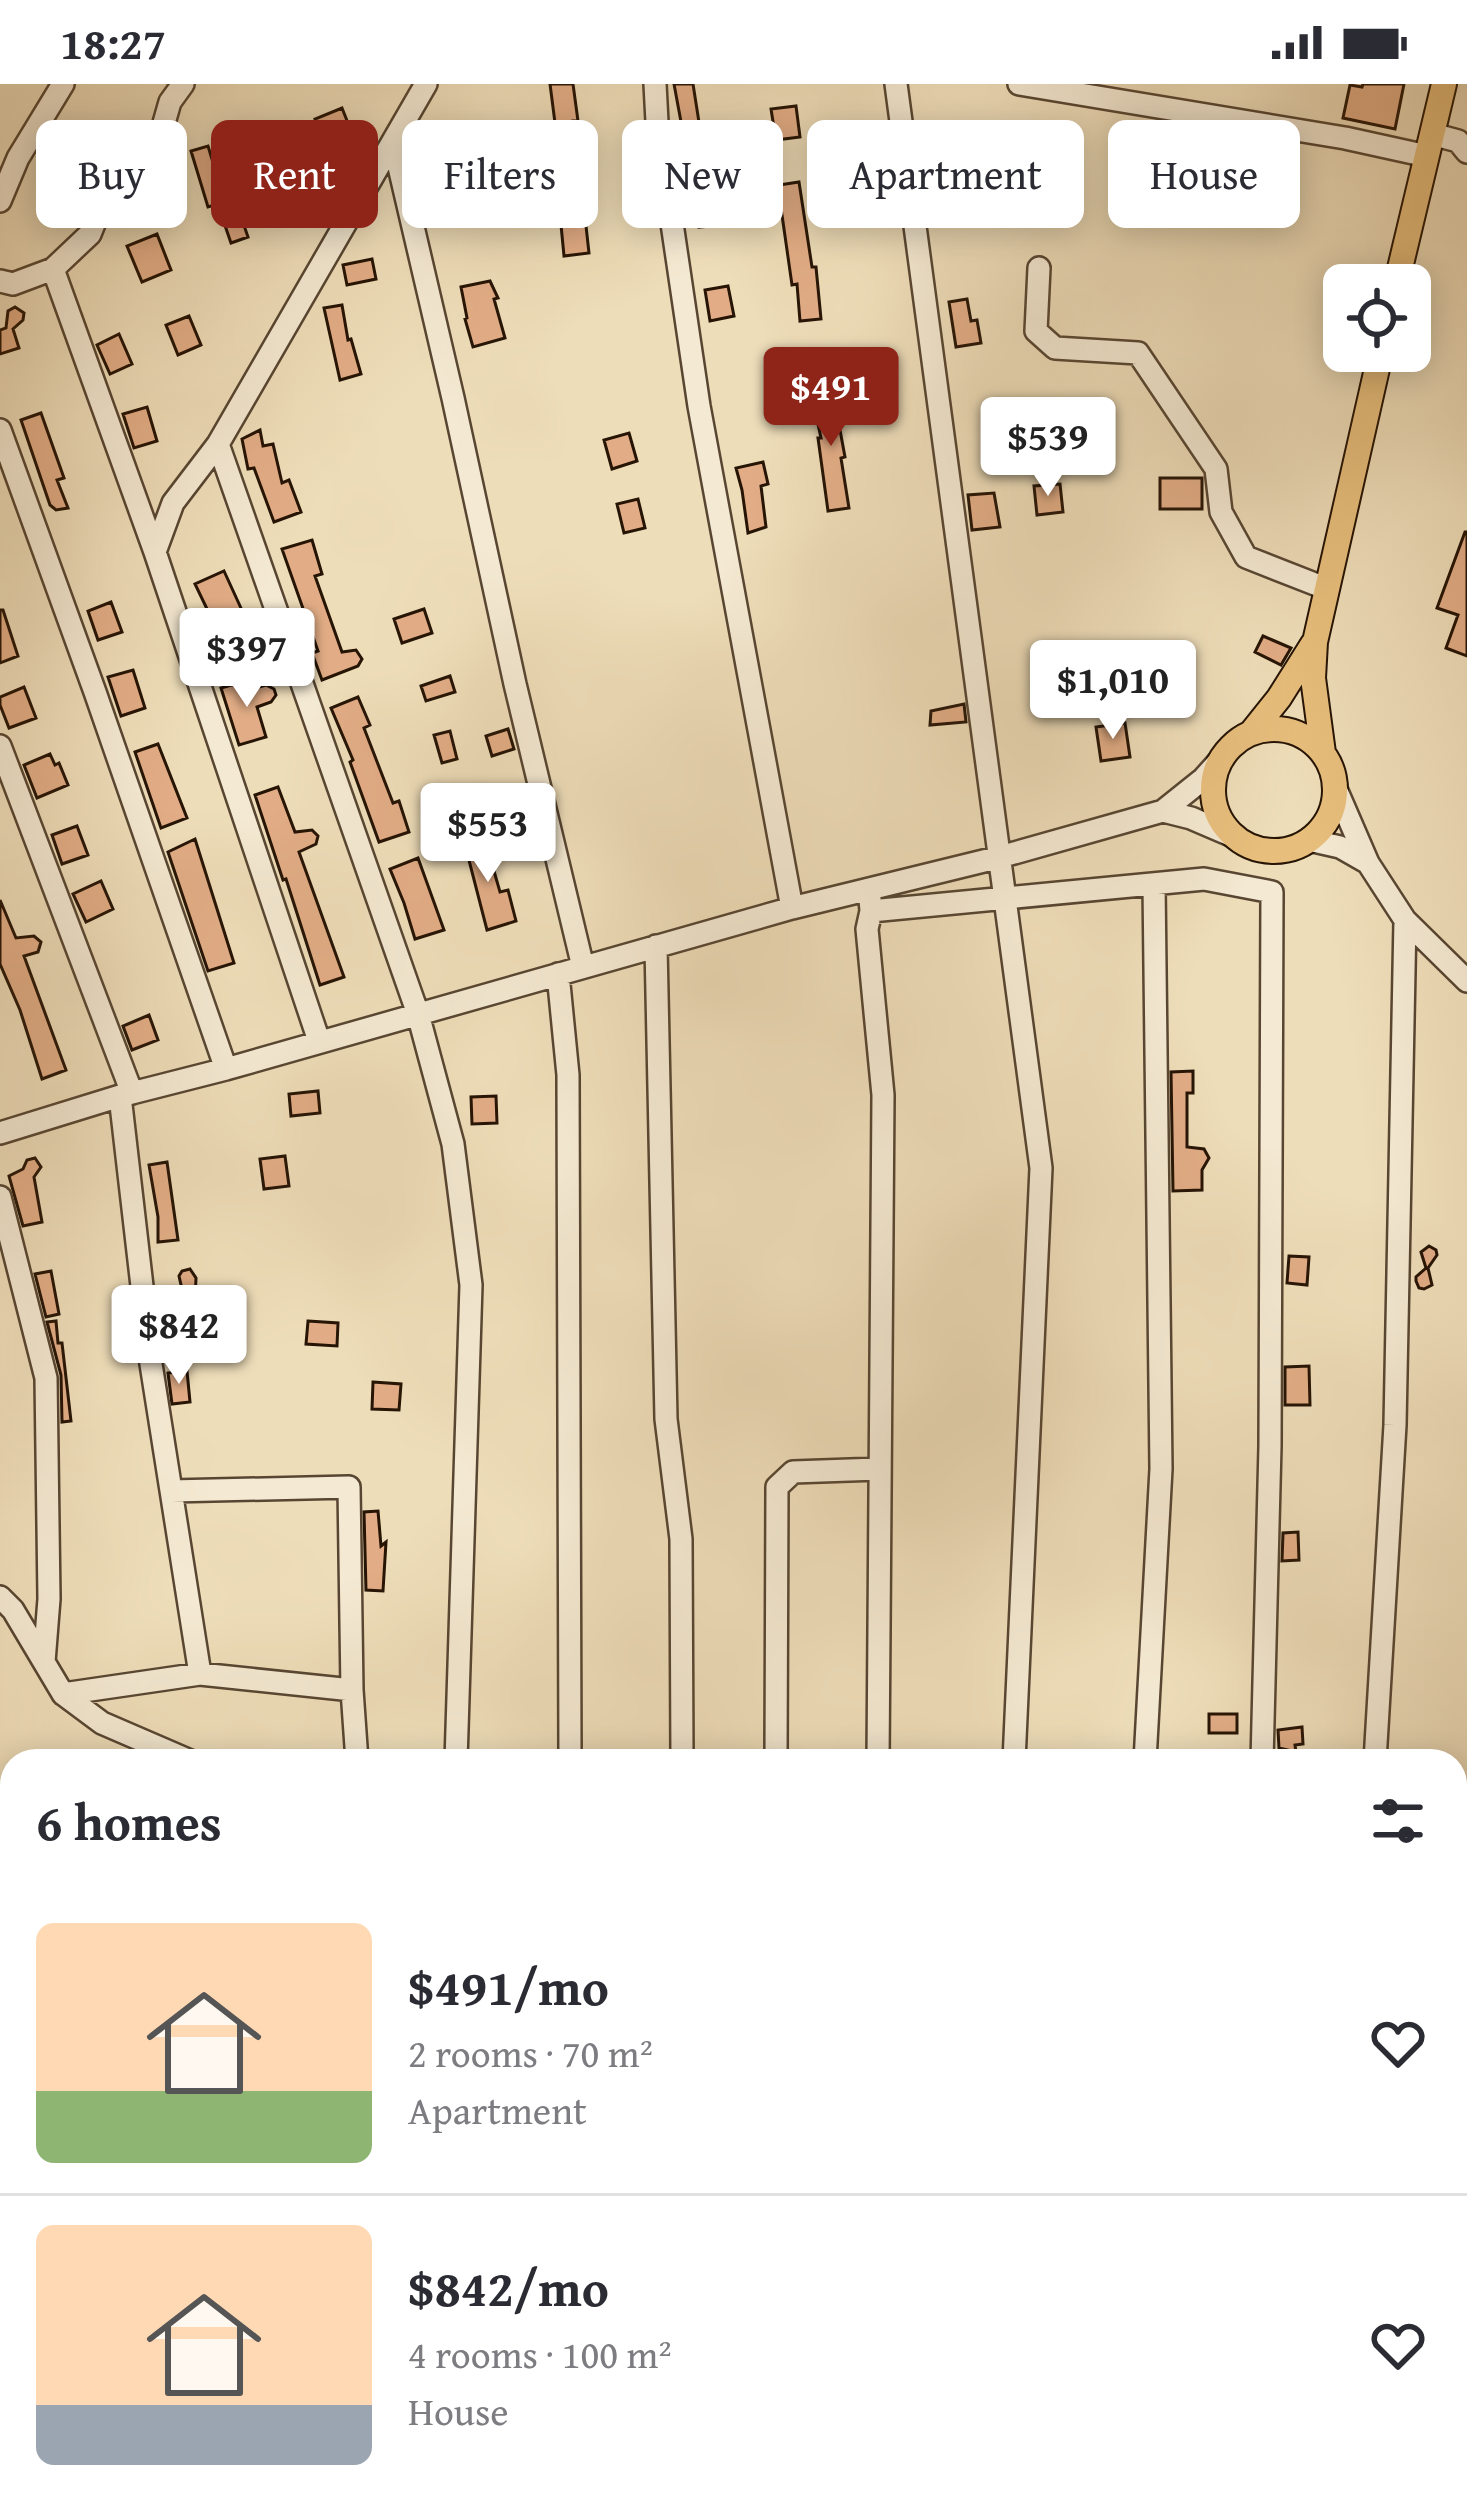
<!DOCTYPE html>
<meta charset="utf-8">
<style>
:root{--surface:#fff;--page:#f7f7f7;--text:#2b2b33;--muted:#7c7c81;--line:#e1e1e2;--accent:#8f2418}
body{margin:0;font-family:"Gentium Book Plus",serif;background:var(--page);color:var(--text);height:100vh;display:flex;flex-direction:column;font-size:45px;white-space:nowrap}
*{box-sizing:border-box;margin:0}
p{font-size:39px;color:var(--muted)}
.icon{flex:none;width:66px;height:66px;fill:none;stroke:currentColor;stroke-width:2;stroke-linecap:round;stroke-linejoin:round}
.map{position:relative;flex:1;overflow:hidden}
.drawer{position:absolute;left:0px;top:1665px;width:1467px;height:768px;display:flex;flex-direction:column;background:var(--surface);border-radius:36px 36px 0 0;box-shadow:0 6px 30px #0003}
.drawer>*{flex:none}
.top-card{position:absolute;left:36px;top:36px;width:1395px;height:108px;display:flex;gap:24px}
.controls{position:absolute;left:1323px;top:180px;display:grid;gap:24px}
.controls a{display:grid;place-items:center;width:108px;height:108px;border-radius:18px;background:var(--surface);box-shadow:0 6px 30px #0003;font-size:60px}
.price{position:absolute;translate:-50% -102px;padding:0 27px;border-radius:12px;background:#fff;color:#222;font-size:39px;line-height:78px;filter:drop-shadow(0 3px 6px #0008)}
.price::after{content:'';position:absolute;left:50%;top:72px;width:36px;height:27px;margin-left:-18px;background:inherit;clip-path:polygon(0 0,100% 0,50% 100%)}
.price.current{background:var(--accent);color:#fff}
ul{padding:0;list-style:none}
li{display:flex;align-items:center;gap:36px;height:300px;padding:0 36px}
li+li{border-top:3px solid var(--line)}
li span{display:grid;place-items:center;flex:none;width:336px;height:240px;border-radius:18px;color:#555}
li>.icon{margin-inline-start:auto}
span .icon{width:144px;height:144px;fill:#fffc;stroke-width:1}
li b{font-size:51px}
h2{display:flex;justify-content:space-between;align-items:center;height:144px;padding:0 36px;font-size:51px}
.tag{padding:0 42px;border-radius:18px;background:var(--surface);box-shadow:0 6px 30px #0003;font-size:42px;line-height:108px}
.tag.current{background:var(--accent);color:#fff}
.status{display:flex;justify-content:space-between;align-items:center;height:84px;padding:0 60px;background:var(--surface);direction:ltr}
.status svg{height:33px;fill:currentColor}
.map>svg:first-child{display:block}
</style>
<div class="status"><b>18:27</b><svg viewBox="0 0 49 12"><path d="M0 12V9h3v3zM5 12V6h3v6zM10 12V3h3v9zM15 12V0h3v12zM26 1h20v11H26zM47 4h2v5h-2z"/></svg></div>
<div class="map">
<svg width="1467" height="2433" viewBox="0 0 1467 2433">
<rect width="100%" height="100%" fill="#eeddb9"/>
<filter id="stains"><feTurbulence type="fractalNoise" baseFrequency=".00167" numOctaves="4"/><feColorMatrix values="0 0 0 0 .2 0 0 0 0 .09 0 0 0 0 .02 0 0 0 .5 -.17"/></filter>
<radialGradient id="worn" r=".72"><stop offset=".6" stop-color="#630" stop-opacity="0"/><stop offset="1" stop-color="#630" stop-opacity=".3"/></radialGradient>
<!-- building -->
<path fill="#e2ad86" stroke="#261405" stroke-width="3" d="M550 0H573L578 37H573L580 99H584L589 132 585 133 589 169 564 172 561 141 568 140Z
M674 0H693L701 51 684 54Z
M1363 0H1404L1395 45 1343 34 1350 1 1362 3Z
M796 22 800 53 776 56 771 25Z
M342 24 359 67 331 77 315 35Z
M428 53 449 55 444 99 456 97 465 132 445 137 431 84 425 83Z
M208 62 225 118 208 123 191 67Z
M277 63 296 113 278 120 259 69Z
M708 84 716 122 729 120V123L780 109 779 101 799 98 812 183H816L821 235 800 237 797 200 792 201 781 124 731 140 699 143 691 88Z
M236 118 248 153 231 159 219 124Z
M157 150 171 186 142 198 127 162Z
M372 175 376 195 347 201 343 181Z
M490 197 498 214 494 215 505 254 473 263 465 235 467 234 461 203Z
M728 202 734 232 710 237 705 206Z
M967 215 971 237 977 236 981 259 956 263 949 218Z
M342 221 348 256 351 255 361 290 340 296 324 224Z
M15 223 24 229 23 236 13 245 19 264 0 270V246L6 244 8 227Z
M189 232 201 261 178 271 166 241Z
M119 250 132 280 110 290 97 261Z
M832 303 845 373 841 374 849 424 828 427 818 354H821L811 308Z
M1020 321 1023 349 996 352 993 324Z
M147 323 157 357 134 364 123 330Z
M41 329 64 394 57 396 68 424 56 426 50 421 21 336Z
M1103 334 1105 363 1079 365 1078 335Z
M260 346 263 362 273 360 282 399 289 396 301 428 274 438 254 384 248 385 242 355Z
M629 349 637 377 612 385 604 356Z
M763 378 768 400 761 402 766 443 748 449 742 406 736 384Z
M1160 394H1202V425H1160Z
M1060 400 1063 428 1037 431 1034 402Z
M994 409 1000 443 972 446 968 411Z
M638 415 645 444 624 449 617 420Z
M1465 448H1467V572L1446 564 1458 531 1437 524Z
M312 456 322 490 315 492 342 568 356 566 362 575 358 582 322 596 312 569 318 567 282 465Z
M224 487 251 546 203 562 193 533 208 527 195 500Z
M111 518 122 548 98 556 88 527Z
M424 525 432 549 402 559 394 535Z
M0 526H3L18 572 0 579Z
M1263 552 1291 564 1281 581 1255 568Z
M133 586 145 624 121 632 108 593Z
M450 592 455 608 426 617 421 602Z
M245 597 248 606 266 601 274 605 276 611 271 618 257 623 266 653 239 661 221 604Z
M24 603 36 634 9 644 0 621V613Z
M358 613 370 641 364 644 393 719 399 717 409 748 379 758 350 678 353 676 331 624Z
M964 620 966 638 930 641 931 627Z
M1125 639 1130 673 1101 677 1096 643Z
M508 645 514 665 492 672 486 652Z
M450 647 457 675 442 679 434 651Z
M158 660 187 734 161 744 135 668Z
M50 670 55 681 59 679 68 701 37 714 24 681Z
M278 703 295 748 312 746 318 752 316 760 299 768 344 893 320 901 286 795 283 796 255 711Z
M475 704 480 724 454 733 449 710Z
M77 742 88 771 62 780 52 751Z
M483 749 500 808 508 806 516 837 487 846 464 757Z
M195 755 234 879 208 887 168 768Z
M418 774 444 846 415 855 404 819 390 785Z
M101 797 113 825 86 838 73 810Z
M0 816 16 854 34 852 41 858 38 868 24 872 66 986 42 995 20 926 0 880Z
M149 931 158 956 132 966 123 942Z
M1193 987V1009H1187V1063L1204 1065 1209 1074 1202 1086V1106L1173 1107 1171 988Z
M318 1007 320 1029 291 1032 289 1010Z
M496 1012 497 1039 472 1040 471 1013Z
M285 1072 289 1102 264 1105 260 1075Z
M35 1074 41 1083 34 1093 42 1138 23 1142 9 1092 23 1085 27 1076Z
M167 1078 178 1156 158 1158V1133L149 1081Z
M1429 1162 1436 1166 1437 1171 1428 1184 1432 1201 1424 1205 1419 1204 1416 1197V1193L1426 1184 1421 1168Z
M1289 1172 1309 1173 1307 1201 1287 1199Z
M190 1185 196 1194 194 1238H164V1214H184L179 1192 182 1187Z
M51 1187 59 1230 46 1233 35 1190Z
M56 1237 58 1259H62L71 1337 62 1338 61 1291 47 1238Z
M308 1237 338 1239 337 1262 306 1260Z
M1309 1282 1310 1321H1285V1283Z
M187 1287 190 1318 172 1320 168 1289Z
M373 1298 401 1300 399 1326 372 1325Z
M378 1427 381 1462 386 1458 383 1507 366 1506 364 1428Z
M1298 1448 1299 1476 1282 1477 1283 1449Z
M1209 1630H1237V1649H1209Z
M1302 1643 1303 1660 1295 1661 1296 1668 1279 1664 1278 1646Z"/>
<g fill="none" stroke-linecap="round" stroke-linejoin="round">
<!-- minor casing -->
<g stroke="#584632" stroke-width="26">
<path id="minor" d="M655 0 657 38 699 322 792 824
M896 0 1041 1084 1014 1677
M1019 0 1345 54 1427 72
M1432 50 1458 57 1467 68
M393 57 453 314 515 600 583 883
M0 117 18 74 63 0
M1039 184 1036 247 1055 264 1138 269 1216 385 1221 428 1246 473 1325 504
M53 185 155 468 319 957
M0 197 13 200 53 185 90 150 106 110 158 60 170 18 183 0
M0 346 95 608 226 985
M218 360 418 930 453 1060 471 1201 456 1677
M155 468 173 419 218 360 426 0
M0 662 132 1009
M1336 705 1368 779 1405 836 1467 897
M1163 727 1191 734 1233 752
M1309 756 1340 763 1368 779
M870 815 871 827 867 845 883 1011 878 1677
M871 827 1204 795 1272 808 1270 1362 1262 1677
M656 862 666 1335 681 1455 682 1677
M558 890 568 991 570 1677
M120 1012 151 1280 200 1590
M0 1049 120 1012 226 985 792 824 1000 773 1163 727 1203 695 1220 676
M0 1113 46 1294 49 1515 44 1578
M171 1407 349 1403 352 1606
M0 1513 13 1526 63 1610 200 1590 352 1606 357 1677
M63 1610 102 1639 190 1677
M776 1677 777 1403 793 1388 878 1385
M1145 1677 1161 1385 1154 800
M1375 1677 1395 1341 1405 836
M1455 2135 1467 1957
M1455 2243H1467
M1151 2421 1158 2433
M1401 2421V2433"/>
</g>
<!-- major casing -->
<g stroke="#261405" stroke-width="28">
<path id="major" d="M1396 201 1444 0
M1213 706a61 61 0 1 1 122 0a61 61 0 1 1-122 0Z
M1251 649 1279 614 1313 560
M1323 669 1313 594 1315 558 1381 267"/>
</g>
<!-- minor -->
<use href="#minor" stroke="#f4e9d2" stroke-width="21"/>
<!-- major -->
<use href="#major" stroke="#e7be7c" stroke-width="24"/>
</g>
<rect width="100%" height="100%" filter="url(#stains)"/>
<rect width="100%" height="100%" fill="url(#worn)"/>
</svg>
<div class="controls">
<a><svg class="icon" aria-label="locate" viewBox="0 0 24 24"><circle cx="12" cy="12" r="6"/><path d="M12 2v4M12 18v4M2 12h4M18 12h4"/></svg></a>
</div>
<b class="price current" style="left:831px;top:365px">$491</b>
<b class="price" style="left:1048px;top:415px">$539</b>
<b class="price" style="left:247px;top:626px">$397</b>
<b class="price" style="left:1113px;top:658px">$1,010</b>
<b class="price" style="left:488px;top:801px">$553</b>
<b class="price" style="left:179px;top:1303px">$842</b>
<div class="top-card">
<a class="tag">Buy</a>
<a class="tag current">Rent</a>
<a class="tag">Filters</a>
<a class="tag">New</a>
<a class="tag">Apartment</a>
<a class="tag">House</a>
</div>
<section class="drawer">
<h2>6 homes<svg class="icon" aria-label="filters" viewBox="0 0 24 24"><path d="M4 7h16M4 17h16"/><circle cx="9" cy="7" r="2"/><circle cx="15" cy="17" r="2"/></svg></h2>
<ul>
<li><span style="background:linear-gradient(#ffd9b3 70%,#8fb573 0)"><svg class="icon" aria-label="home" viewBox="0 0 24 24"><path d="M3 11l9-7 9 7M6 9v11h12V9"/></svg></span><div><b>$491/mo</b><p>2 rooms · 70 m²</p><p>Apartment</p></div><svg class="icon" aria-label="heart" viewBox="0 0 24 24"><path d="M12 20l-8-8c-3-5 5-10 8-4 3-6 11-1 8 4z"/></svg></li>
<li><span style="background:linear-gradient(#ffd9b3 75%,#9aa5b1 0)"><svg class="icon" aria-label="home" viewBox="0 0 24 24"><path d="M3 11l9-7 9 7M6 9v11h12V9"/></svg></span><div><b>$842/mo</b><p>4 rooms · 100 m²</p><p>House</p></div><svg class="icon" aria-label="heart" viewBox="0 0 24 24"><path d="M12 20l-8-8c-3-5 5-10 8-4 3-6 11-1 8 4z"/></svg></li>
</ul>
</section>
</div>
